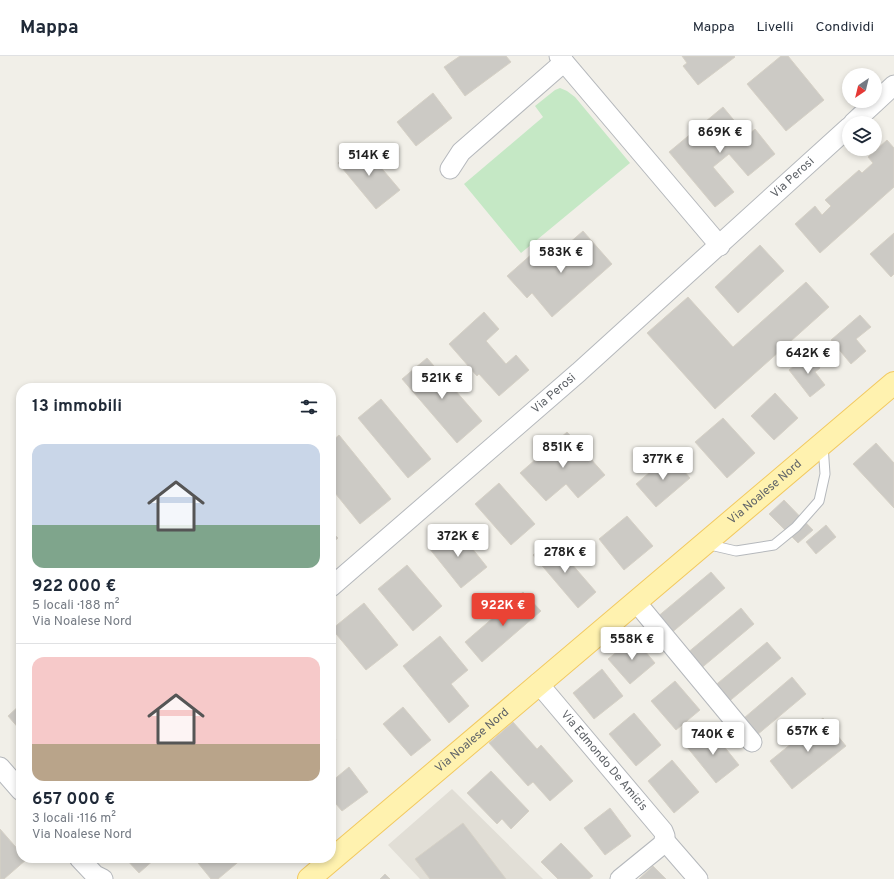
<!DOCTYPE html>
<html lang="it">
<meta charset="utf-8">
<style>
:root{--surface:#fff;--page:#f2f2f3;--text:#1f2937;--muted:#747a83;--line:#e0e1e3;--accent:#ea4335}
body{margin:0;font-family:Overpass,sans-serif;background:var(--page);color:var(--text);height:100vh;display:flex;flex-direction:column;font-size:15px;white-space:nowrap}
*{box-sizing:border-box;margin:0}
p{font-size:13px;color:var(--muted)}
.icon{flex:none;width:22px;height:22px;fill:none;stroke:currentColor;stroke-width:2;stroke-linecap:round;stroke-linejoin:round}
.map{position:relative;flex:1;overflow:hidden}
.drawer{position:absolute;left:16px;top:327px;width:320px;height:480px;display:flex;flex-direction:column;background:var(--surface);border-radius:16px;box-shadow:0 2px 6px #0003}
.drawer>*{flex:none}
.needle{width:26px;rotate:215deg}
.fabs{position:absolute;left:842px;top:12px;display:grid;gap:8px}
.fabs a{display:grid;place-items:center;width:40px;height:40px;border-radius:50%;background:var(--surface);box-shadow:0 2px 6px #0003;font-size:20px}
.price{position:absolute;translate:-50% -34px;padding:0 9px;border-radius:4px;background:#fff;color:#222;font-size:13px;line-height:26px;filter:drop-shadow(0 1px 2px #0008)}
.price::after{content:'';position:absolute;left:50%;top:24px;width:12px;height:9px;margin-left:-6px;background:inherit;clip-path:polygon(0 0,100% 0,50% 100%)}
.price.on{background:var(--accent);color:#fff}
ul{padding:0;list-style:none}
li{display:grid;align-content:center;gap:8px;height:212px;padding:0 16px}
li+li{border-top:1px solid var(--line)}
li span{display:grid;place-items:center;height:124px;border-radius:12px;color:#555}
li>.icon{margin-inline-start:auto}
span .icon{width:72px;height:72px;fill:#fffc;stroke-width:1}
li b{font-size:17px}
h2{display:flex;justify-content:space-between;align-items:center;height:48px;padding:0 16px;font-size:17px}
header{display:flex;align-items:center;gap:24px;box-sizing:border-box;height:56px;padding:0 20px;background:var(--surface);border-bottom:1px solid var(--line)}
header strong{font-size:19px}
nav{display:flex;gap:22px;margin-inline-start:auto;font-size:14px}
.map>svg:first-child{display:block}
</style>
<header>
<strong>Mappa</strong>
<nav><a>Mappa</a><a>Livelli</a><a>Condividi</a></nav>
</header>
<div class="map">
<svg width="894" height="823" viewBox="0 0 894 823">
<rect width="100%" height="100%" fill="#f1efe8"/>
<!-- education -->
<path fill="#e1ded6" d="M452 733 543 823H420L388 789Z"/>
<!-- green -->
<path fill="#c5e8c5" d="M560 32 567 35 575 41 630 107 521 197 464 128 543 61 535 50 555 34Z"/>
<!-- building -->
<path fill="#cccac5" stroke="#d6d1c6" d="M460 0H506L511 6 465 40 444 11Z
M682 0H734L735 1 698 29 683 10 687 7Z
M781 0H788L824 44 786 75 747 28Z
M433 37 452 62 416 90 397 66Z
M723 51 747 80 755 73 775 98 748 120 729 98 713 111 734 136 715 151 669 96Z
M887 84 894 92V131L820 197 795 168 815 150 822 159 831 150 825 144 859 114 862 117 873 107 868 101Z
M361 88 400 134 376 153 338 107Z
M583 175 612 208 552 261 532 237 527 242 507 220 533 197 544 209Z
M894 177V218L891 221 870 198Z
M760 189 784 215 738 257 715 231Z
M806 226 829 251 715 353 647 277 688 241 733 291Z
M484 256 499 273 486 285 506 308 516 299 529 314 499 340 479 318 477 320 449 288Z
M860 259 871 271 856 283 866 295 851 308 831 284Z
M810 298 820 312 815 316 825 329 810 341 789 314Z
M427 302 482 365 457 387 402 323Z
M775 337 798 362 774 384 751 360Z
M381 343 431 403 408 422 358 362Z
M723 362 755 397 727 422 695 386Z
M567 376 605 419 578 442 566 428 546 445 520 417Z
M339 379 391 443 360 468 331 432V386Z
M876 387 894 407V452L853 408Z
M670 399 690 422 656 451 636 428Z
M499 427 535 468 511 489 475 448Z
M784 444 813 474 798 487 769 458Z
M627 460 653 490 624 514 599 483Z
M826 469 836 481 816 498 806 486Z
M455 471 487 511 461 532 429 492Z
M331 475 338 482 331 488Z
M551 484 596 536 578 552 533 499Z
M407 509 442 550 413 575 378 533Z
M711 516 725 532 670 578 656 562Z
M523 536 541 555 482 606 465 586Z
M364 547 398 589 366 614 332 573Z
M741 552 754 568 699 614 686 598Z
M440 580 468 614 451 628 469 650 449 667 403 610Z
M634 582 655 607 630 628 608 603Z
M767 586 781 602 726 648 712 632Z
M602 613 623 640 594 663 573 637Z
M792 621 806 638 751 684 737 668Z
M675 625 700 654 676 674 651 645Z
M21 648V675L8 660Z
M403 651 431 684 411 700 383 668Z
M634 657 661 689 636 710 609 678Z
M823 662 846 690 792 733 770 705Z
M513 666 537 693 541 689 573 725 550 745 533 726 528 730 489 687Z
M710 673 739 709 716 727 687 691Z
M331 677 336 684 331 687Z
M672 704 699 736 674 757 648 725Z
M349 711 368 736 342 755 331 742V726Z
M491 715 529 755 511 773 502 763 497 768 467 737Z
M610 752 631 780 605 799 584 772Z
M463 767 506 823H430L415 803Z
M0 773 21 797V802L27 803 4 823H0Z
M561 787 593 820 589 823H558L541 806Z
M125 802H156L139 817Z
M194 802H243L218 823H211Z
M653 810 666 823H639Z
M385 818 390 823H380Z"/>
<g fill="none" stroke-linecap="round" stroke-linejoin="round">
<!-- service casing -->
<g stroke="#b5b8bc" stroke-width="11">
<path id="service" d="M706 488 736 495 774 489 796 471 819 445 825 418 823 389"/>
</g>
<!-- minor casing -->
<g stroke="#b5b8bc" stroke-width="21">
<g id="minor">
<path d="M559 0 720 190"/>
<path d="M853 67 894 29"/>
<path d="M450 113 461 96 564 6"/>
<path id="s1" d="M331 531 579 316 849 71"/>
<path d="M636 546 752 686"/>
<path id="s2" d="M538 627 663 775 665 780 663 788 620 823"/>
<path d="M0 711 21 735"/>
<path d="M665 785 698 823"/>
<path d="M79 802 95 819 103 823"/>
</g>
</g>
<!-- primary casing -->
<g stroke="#f2c960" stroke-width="24">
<g id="primary">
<path id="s3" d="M309 823 894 327"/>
</g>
</g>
<!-- service -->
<use href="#service" stroke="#fff" stroke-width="9"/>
<!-- minor -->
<use href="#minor" stroke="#fff" stroke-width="19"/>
<!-- primary -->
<use href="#primary" stroke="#fff2af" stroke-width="22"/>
</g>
<g text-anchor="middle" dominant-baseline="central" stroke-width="4" stroke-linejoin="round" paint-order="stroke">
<!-- street labels -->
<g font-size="12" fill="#5f6368" stroke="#fff">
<text stroke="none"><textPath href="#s1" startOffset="617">Via Perosi</textPath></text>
<text stroke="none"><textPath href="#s1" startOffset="295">Via Perosi</textPath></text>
<text stroke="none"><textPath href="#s3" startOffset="598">Via Noalese Nord</textPath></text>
<text stroke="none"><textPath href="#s3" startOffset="214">Via Noalese Nord</textPath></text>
<text stroke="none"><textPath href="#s2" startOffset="102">Via Edmondo De Amicis</textPath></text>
</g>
</g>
</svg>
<div class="fabs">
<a><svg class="needle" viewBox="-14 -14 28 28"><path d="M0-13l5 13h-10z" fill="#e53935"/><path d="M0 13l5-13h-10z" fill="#747a83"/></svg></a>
<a><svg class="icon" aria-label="layers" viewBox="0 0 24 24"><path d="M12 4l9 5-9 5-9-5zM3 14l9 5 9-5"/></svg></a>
</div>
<b class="price" style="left:720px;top:98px">869K €</b>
<b class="price" style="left:369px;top:121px">514K €</b>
<b class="price" style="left:561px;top:218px">583K €</b>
<b class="price" style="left:808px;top:319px">642K €</b>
<b class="price" style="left:442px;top:344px">521K €</b>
<b class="price" style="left:563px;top:413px">851K €</b>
<b class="price" style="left:663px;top:425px">377K €</b>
<b class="price" style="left:458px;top:502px">372K €</b>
<b class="price" style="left:565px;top:518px">278K €</b>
<b class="price on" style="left:503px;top:571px">922K €</b>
<b class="price" style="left:632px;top:605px">558K €</b>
<b class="price" style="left:808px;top:697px">657K €</b>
<b class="price" style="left:713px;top:700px">740K €</b>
<section class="drawer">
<h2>13 immobili<svg class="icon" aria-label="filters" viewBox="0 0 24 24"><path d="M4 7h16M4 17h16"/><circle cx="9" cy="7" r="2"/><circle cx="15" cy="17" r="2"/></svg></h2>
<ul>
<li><span style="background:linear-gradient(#c9d6e8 65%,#7fa58c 0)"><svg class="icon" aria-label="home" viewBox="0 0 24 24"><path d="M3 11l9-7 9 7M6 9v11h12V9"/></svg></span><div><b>922 000 €</b><p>5 locali · 188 m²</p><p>Via Noalese Nord</p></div></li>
<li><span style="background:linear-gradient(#f6c9c9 70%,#b9a48a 0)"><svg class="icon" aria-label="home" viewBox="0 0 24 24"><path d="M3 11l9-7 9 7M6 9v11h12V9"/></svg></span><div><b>657 000 €</b><p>3 locali · 116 m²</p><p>Via Noalese Nord</p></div></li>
</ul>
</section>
</div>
